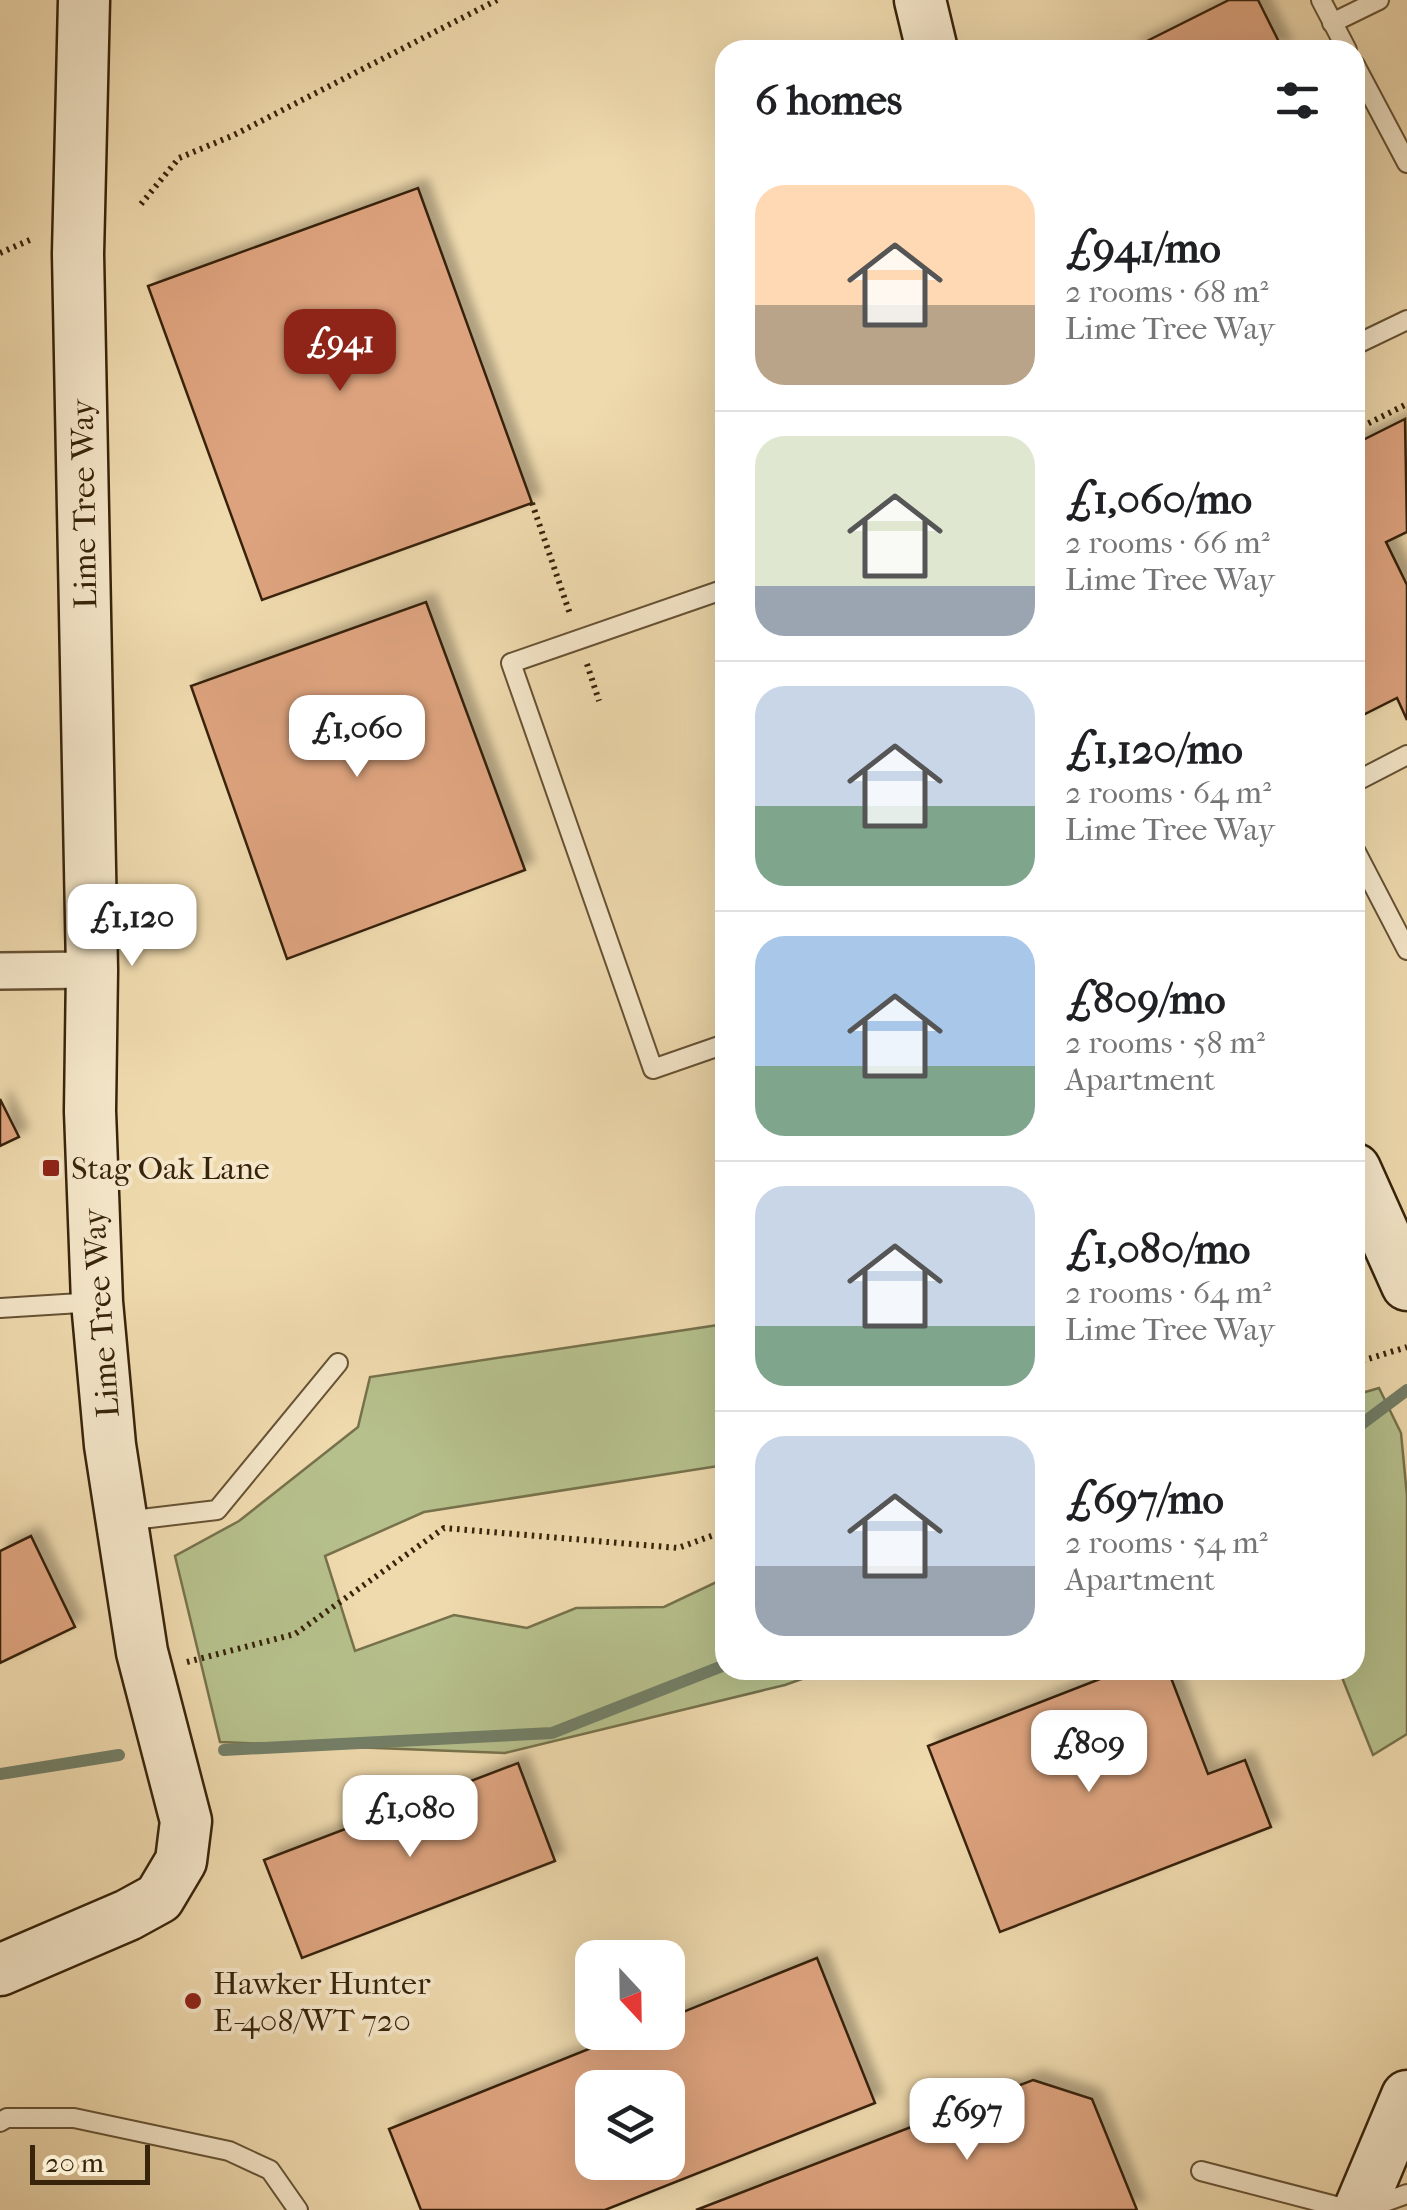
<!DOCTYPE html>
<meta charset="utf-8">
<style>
:root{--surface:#fff;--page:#f6f6f6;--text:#202124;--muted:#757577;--line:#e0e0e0;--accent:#8f2418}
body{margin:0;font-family:"IM FELL French Canon",serif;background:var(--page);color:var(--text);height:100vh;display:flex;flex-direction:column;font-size:38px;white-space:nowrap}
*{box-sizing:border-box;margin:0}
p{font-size:32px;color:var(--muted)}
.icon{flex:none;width:55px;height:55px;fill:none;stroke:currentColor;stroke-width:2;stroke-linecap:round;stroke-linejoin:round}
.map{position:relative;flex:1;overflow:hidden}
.sheet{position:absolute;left:715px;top:40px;width:650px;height:1640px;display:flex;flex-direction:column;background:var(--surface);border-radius:30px;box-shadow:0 10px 40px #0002}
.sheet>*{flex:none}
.needle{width:65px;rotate:158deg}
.buttons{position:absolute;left:575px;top:1940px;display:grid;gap:20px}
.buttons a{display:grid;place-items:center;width:110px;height:110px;border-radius:20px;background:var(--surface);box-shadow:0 10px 40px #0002;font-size:50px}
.scale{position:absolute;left:30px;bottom:25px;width:120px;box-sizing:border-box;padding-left:10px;border:5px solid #38240b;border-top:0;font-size:28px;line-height:35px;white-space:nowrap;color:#38240b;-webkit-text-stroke:8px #f5e7ca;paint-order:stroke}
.price{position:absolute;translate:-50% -85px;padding:0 22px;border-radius:20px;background:#fff;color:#222;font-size:32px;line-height:65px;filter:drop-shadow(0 2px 5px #0008)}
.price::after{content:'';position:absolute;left:50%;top:60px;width:30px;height:22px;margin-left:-15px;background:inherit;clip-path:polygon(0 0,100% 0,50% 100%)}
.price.active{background:var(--accent);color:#fff}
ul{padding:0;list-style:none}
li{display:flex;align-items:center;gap:30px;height:250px;padding:0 40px}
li+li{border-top:2px solid var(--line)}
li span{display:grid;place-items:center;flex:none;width:280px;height:200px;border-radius:30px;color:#555}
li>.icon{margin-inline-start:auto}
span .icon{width:120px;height:120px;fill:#fffc;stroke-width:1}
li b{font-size:42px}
h2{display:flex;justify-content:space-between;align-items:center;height:120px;padding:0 40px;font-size:42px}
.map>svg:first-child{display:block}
</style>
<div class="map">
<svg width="1407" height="2210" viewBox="0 0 1407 2210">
<defs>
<filter id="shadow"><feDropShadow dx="9" dy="-9" stdDeviation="5" flood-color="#0004"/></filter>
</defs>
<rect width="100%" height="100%" fill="#efdaae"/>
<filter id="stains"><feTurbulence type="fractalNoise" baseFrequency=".002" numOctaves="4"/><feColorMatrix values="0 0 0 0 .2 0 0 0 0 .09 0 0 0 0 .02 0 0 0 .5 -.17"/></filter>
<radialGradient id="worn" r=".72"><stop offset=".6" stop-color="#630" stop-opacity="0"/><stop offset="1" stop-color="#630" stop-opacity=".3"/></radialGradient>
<!-- green -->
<path fill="#b6c08c" stroke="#77724c" stroke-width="2.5" d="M725 1324V1465L424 1512 325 1556 355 1651 454 1615 527 1628 576 1608 664 1607 725 1578V1670H827L785 1685 505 1753 220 1742 175 1556 239 1521 358 1427 370 1377Z
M1379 1388 1401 1433 1407 1496V1734L1373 1755 1339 1670H1355V1395Z"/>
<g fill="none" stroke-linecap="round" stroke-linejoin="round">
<!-- stream -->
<path stroke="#737f67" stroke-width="12" d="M1355 1429 1407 1390
M224 1750 552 1733 725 1665
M0 1774 119 1755"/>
</g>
<!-- building -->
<path fill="#dda37e" stroke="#38240b" stroke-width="2.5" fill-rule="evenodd" filter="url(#shadow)" d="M1229 0H1258L1283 50H1129Z
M418 188 532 503 262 600 148 286Z
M1405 419 1407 532 1386 542 1407 585V720L1397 698 1357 718 1355 444Z
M426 602 525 870 287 959 191 686Z
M0 1099 19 1137 0 1146Z
M31 1536 75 1627 0 1663V1551Z
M1123 1670H1168L1208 1774 1245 1760 1271 1827 1000 1932 928 1746Z
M518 1763 555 1861 302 1958 264 1860Z
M817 1958 875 2103 605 2210H421L389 2129 631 2032H668V2018ZM592 2088H668V2162H592Z
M1033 2080 1092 2099 1137 2210H696Z"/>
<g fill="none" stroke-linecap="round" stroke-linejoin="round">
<!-- lane casing -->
<g stroke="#665234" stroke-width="22">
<path id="lane" d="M1321 0 1347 50
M1332 23 1379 0
M1355 65 1407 163
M1355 345 1407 320
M725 589 511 663 653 1069 725 1044
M1355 782 1407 755
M1355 850 1407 950
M0 1308 96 1302
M125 1521 217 1510 338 1363
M0 2122 7 2118H74L229 2151 270 2170 298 2210
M1201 2171 1351 2210
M1368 2208 1407 2194"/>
</g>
<!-- street casing -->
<g stroke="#665234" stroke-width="40">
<path id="street" d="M0 971 92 970"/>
</g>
<!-- secondary casing -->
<g stroke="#38240b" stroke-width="55">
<path id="secondary" d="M920 0 932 50
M1355 1169 1407 1285
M0 1970 128 1915 159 1898 181 1861 186 1821 142 1652 110 1445 97 1302 90 1111 92 970 78 254 84 0
M1359 2210 1407 2096"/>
</g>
<!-- path -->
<path stroke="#38240b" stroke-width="6" stroke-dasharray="2.5 5" stroke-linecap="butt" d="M141 204 179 158 234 135 497 0
M0 253 34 238
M1355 430 1407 404
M532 503 570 614
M587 664 599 701
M1355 1363 1407 1347
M187 1662 295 1634 444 1528 678 1548 725 1531"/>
<!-- lane -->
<use href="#lane" stroke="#f5e7ca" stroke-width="18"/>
<!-- street -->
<use href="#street" stroke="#f5e7ca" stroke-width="35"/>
<!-- secondary -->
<use href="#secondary" stroke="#f5e7ca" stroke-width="50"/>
</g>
<!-- markers -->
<g fill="#8f2418" stroke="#f5e7ca" stroke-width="4">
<rect x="41" y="1158" width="20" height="20" rx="5"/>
<circle cx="193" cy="2001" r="10"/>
</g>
<g text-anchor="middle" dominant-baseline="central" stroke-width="8" stroke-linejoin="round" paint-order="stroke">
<!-- street labels -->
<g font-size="32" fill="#38240b" stroke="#f5e7ca">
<text transform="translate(84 504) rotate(-91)">Lime Tree Way</text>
<text transform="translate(101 1313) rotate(-94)">Lime Tree Way</text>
</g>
<!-- poi labels -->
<g font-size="32" fill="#38240b" stroke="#f5e7ca" text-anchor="start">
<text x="71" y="1168">Stag Oak Lane</text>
<text x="213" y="1983">Hawker Hunter<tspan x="213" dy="37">E-408/WT 720</tspan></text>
</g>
</g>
<rect width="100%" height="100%" filter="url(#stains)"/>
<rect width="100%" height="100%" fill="url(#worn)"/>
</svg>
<div class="buttons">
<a><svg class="needle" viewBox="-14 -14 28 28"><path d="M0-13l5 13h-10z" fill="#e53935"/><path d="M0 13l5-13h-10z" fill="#757577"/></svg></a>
<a><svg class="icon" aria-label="layers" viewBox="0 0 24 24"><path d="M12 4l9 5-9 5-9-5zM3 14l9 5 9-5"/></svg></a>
</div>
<div class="scale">20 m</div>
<b class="price active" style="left:340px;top:394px">£941</b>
<b class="price" style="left:357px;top:780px">£1,060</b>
<b class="price" style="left:132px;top:969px">£1,120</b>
<b class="price" style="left:1089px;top:1795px">£809</b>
<b class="price" style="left:410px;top:1860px">£1,080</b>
<b class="price" style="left:967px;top:2163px">£697</b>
<section class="sheet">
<h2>6 homes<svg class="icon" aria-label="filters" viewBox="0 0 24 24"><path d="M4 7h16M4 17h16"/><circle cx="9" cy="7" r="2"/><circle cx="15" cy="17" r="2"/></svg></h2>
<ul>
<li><span style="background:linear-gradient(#ffd9b3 60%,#b9a48a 0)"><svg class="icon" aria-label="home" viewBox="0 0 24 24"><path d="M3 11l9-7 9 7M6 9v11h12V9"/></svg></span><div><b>£941/mo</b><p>2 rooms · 68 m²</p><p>Lime Tree Way</p></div></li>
<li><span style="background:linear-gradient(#dfe7d0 75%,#9aa5b1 0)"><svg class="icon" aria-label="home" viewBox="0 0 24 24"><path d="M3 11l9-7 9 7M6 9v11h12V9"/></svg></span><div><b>£1,060/mo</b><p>2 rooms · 66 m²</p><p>Lime Tree Way</p></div></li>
<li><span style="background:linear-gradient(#c9d6e8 60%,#7fa58c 0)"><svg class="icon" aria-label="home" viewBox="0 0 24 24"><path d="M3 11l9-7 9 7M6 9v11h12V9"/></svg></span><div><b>£1,120/mo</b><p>2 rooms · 64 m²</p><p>Lime Tree Way</p></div></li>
<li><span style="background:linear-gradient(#a9c7e8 65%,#7fa58c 0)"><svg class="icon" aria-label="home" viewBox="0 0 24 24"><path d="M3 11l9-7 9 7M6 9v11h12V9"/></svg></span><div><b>£809/mo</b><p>2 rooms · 58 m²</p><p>Apartment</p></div></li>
<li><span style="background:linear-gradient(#c9d6e8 70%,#7fa58c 0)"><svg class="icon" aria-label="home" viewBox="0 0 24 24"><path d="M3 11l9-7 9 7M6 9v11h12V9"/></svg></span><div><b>£1,080/mo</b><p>2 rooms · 64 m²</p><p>Lime Tree Way</p></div></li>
<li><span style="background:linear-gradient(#c9d6e8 65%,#9aa5b1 0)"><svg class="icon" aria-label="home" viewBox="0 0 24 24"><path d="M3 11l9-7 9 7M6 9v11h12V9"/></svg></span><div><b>£697/mo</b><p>2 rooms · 54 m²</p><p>Apartment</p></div></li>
</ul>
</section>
</div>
